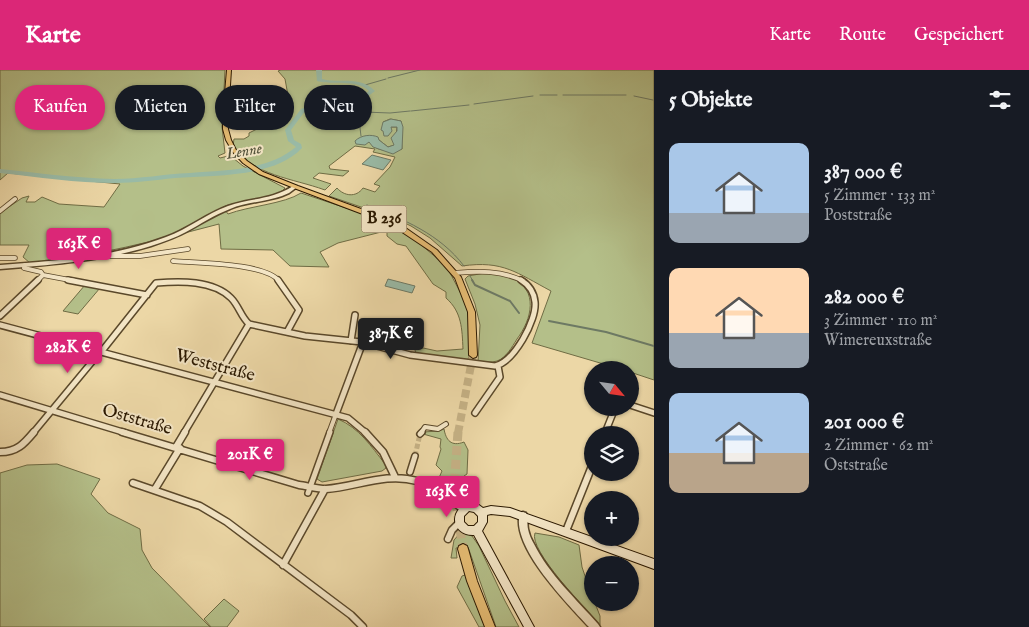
<!DOCTYPE html>
<html lang="de">
<meta charset="utf-8">
<style>
:root{--surface:#171b24;--page:#20242c;--text:#f1f3f6;--muted:#9ea1a6;--accent:#db2777}
body{margin:0;font-family:"IM FELL English",serif;background:var(--page);color:var(--text);height:100vh;display:flex;flex-direction:column;font-size:19px;white-space:nowrap}
*{box-sizing:border-box;margin:0}
p{font-size:16px;color:var(--muted)}
.icon{flex:none;width:28px;height:28px;fill:none;stroke:currentColor;stroke-width:2;stroke-linecap:round;stroke-linejoin:round}
.map{position:relative;flex:1;overflow:hidden}
.panel{display:flex;flex-direction:column;background:var(--surface);width:375px}
.panel>*{flex:none}
.banner{position:absolute;left:15px;top:15px;width:475px;height:45px;display:flex;gap:10px}
.needle{width:32px;rotate:119deg}
.tools{position:absolute;left:584px;top:291px;display:grid;gap:10px}
.tools a{display:grid;place-items:center;width:55px;height:55px;border-radius:50%;background:var(--surface);box-shadow:0 1px 4px #0004;font-size:25px}
.price{position:absolute;translate:-50% -42px;padding:0 11px;border-radius:5px;background:var(--accent);color:#fff;font-size:16px;line-height:32px;filter:drop-shadow(0 1px 2px #0008)}
.price::after{content:'';position:absolute;left:50%;top:30px;width:15px;height:11px;margin-left:-8px;background:inherit;clip-path:polygon(0 0,100% 0,50% 100%)}
.price.active{background:#222;color:#fff}
ul{padding:0;list-style:none}
li{display:flex;align-items:center;gap:15px;height:125px;padding:0 15px}
li span{display:grid;place-items:center;flex:none;width:140px;height:100px;border-radius:10px;color:#555}
li>.icon{margin-inline-start:auto}
span .icon{width:60px;height:60px;fill:#fffc;stroke-width:1}
li b{font-size:21px}
h2{display:flex;justify-content:space-between;align-items:center;height:60px;padding:0 15px;font-size:21px}
.pill{padding:0 18px;border-radius:22px;background:var(--surface);box-shadow:0 1px 4px #0004;font-size:18px;line-height:45px}
.pill.active{background:var(--accent);color:#fff}
header{display:flex;align-items:center;gap:30px;box-sizing:border-box;height:70px;padding:0 25px;background:var(--accent);color:#fff}
header strong{font-size:24px}
nav{display:flex;gap:28px;margin-inline-start:auto;font-size:18px}
main{display:flex;flex:1;min-height:0}
.map>svg:first-child{display:block}
</style>
<header>
<strong>Karte</strong>
<nav><a>Karte</a><a>Route</a><a>Gespeichert</a></nav>
</header>
<main>
<div class="map">
<svg width="654" height="557" viewBox="0 0 654 557">
<rect width="100%" height="100%" fill="#ecd7a6"/>
<filter id="stains"><feTurbulence type="fractalNoise" baseFrequency=".004" numOctaves="4"/><feColorMatrix values="0 0 0 0 .2 0 0 0 0 .09 0 0 0 0 .02 0 0 0 .5 -.17"/></filter>
<radialGradient id="worn" r=".72"><stop offset=".6" stop-color="#630" stop-opacity="0"/><stop offset="1" stop-color="#630" stop-opacity=".3"/></radialGradient>
<!-- green -->
<path fill="#b4bf89" stroke="#6f6c44" fill-rule="evenodd" d="M0 0H225L222 57 225 83 218 86 220 88 228 86 233 88 243 96 285 118C275 131 239 130 223 137L228 144C249 136 284 134 301 123L373 147 396 158 413 168 439 190 449 201 468 237 470 281 468 290 416 284 414 276 437 281 463 279C462 259 462 242 446 228V222L433 214 406 176 397 174 387 166V161L389 160 338 173 320 182 329 197 290 196 273 180 221 179 219 154C154 171 97 186 30 193L23 187 29 175H0V143L22 128 29 126 26 132H35L42 127 59 134 104 137 120 114 8 103 0 110Z
M281 0H654V310L630 302V300H624L532 273 551 221C517 203 503 190 462 196L430 168 411 156 369 136 364 138 329 126 337 118C344 126 356 128 363 118L375 122 380 116 374 114 390 97 395 87 373 82 375 79 355 76 329 96 330 99 349 101 343 106 319 103 313 108 331 114 325 120C292 108 254 106 233 76L234 69H244L249 66V63L265 55 273 33 289 31 285 9 278 1ZM390 49 401 51 402 79C390 80 377 83 370 72H367L379 70 388 77 395 75 397 57H391L383 52Z
M485 203C494 204 504 204 512 208 539 220 532 249 517 269 512 277 506 288 497 291 491 293 483 292 478 292L480 255 475 234 465 209 468 206Z
M85 215 100 218 78 244 63 241Z
M338 349C359 358 371 376 385 394L386 398 382 401 322 412 317 409Z
M444 359C446 370 451 377 464 372L468 380 467 404 464 406 463 416 448 415 438 410 442 401 436 395 441 379 440 377 441 369 423 364V362L439 361Z
M57 394 100 409 91 424 108 443 140 459 142 480 152 498 210 557H0V403L27 395Z
M462 461 472 466 479 476 505 531 519 557H496L468 477 456 478 457 488H451L454 470Z
M535 463 559 467 579 475 582 497 592 527V532L595 533 600 546V555C587 540 528 480 535 463Z
M465 505 485 557H479L457 517 462 506Z
M224 529 239 541 227 557H211L204 549Z"/>
<!-- water -->
<path fill="#99baa6" stroke="#6d7964" d="M391 49 401 51 403 57 402 79 393 84 373 77 369 72 365 75 356 74 355 71C361 65 371 64 378 67L379 70 388 77 394 75 391 68 397 61V57H391L392 61 388 66H384L383 61 381 60 383 52Z
M372 85 391 90 383 100 362 94Z
M388 209 415 216 412 223 385 216Z"/>
<g fill="none" stroke-linecap="round" stroke-linejoin="round">
<!-- stream-far1 -->
<path stroke="#6d7964" stroke-width="1" d="M388 8 420 0
M365 15 386 9
M540 25H557
M563 25H626
M634 26 653 30
M366 28 367 38 364 42 390 43 410 41
M474 34 533 26
M411 41 469 35
M361 66 360 58 364 42
M367 135C403 149 440 164 464 196
M470 206 473 211"/>
<!-- stream -->
<path stroke="#6d7964" stroke-width="2" d="M472 210 475 215 510 231 519 243
M549 251 606 262 654 276"/>
<!-- river -->
<path fill="#99baa6" fill-rule="evenodd" d="M316 0H322V9C340 14 360 5 375 21L363 30H354L347 25H343L321 36 305 41 291 60 294 70 301 74 302 78C274 108 213 105 175 108 155 110 135 113 114 113 76 113 38 107 0 103V99C38 103 76 108 114 109 140 109 165 104 190 103 226 100 267 101 296 77L288 71 285 60 301 39 317 34 342 21 351 23 360 27 369 21C356 8 333 16 317 11Z"/>
<!-- pedestrian-tunnel -->
<path stroke="#c5b185" stroke-width="5" stroke-dasharray="5 2.5" stroke-linecap="butt" d="M415 386 420 364"/>
<!-- primary-tunnel-far1 -->
<path stroke="#c5b185" stroke-width="8" stroke-dasharray="8 4" stroke-linecap="butt" d="M458 363 473 285"/>
<!-- primary-tunnel -->
<path stroke="#c5b185" stroke-width="9" stroke-dasharray="9 5" stroke-linecap="butt" d="M458 362 454 419 463 479"/>
<!-- pedestrian-far1 casing -->
<g stroke="#5a482a" stroke-width="6">
<path id="pedestrian-far1" d="M329 363 336 344
M421 363 425 357 438 359 446 354"/>
</g>
<!-- pedestrian casing -->
<g stroke="#5a482a" stroke-width="8">
<path id="pedestrian" d="M420 364 422 362
M410 402 415 386
M308 423 330 362"/>
</g>
<!-- minor-far2 casing -->
<g stroke="#5a482a" stroke-width="5.5">
<path id="minor-far2" d="M0 141 15 129
M105 186H140L188 179
M0 188H15
M173 191C196 193 266 193 279 211
M25 195 24 198 41 202 43 205 75 211
M454 203C479 201 501 200 523 211
M37 211 43 205"/>
</g>
<!-- minor-far1 casing -->
<g stroke="#5a482a" stroke-width="8">
<path id="minor-far1" d="M68 210 147 225
M278 210 299 240 287 262
M0 246 38 210
M249 254 305 266 362 272 410 285 495 296C514 292 537 250 535 232 534 222 529 215 521 210
M0 255 348 348 366 363
M351 271 355 245
M102 281 156 213C180 211 213 210 231 228 239 236 241 247 249 254L184 363
M0 325 126 363
M630 335 654 343
M475 343 500 307 498 296
M336 344 363 272
M33 363 101 281
M605 363 615 338"/>
</g>
<!-- minor casing -->
<g stroke="#5a482a" stroke-width="9">
<path id="minor" d="M122 362 299 415C307 416 317 419 326 419 356 417 386 402 417 411 434 416 449 429 463 439
M365 362 383 382 395 407
M604 365 605 362
M176 377 185 362
M0 382C17 382 24 374 34 362
M133 413 200 436 227 452 351 545 363 557
M155 419 180 378
M566 461 592 396
M448 469 452 460 460 452
M283 495 325 419"/>
</g>
<!-- tertiary casing -->
<g stroke="#5a482a" stroke-width="3">
<path id="tertiary" d="M293 116 297 117 289 123 282 126C265 132 246 132 230 139 214 145 201 154 186 162 175 168 163 172 151 176 102 191 51 195 0 199V195C56 191 113 187 166 167 188 159 206 144 228 136 250 128 272 130 293 116Z
M523 442 526 443C528 448 527 454 528 459 529 464 531 469 534 474 549 504 576 529 598 554L600 557H589C568 534 510 476 520 443Z"/>
</g>
<!-- secondary casing -->
<g stroke="#2a1800" stroke-width="2">
<path id="secondary" d="M470 433 479 435 483 438 491 436 510 438 654 489V499L510 446 491 444 487 445V452L482 461 534 557H524L474 465C452 466 447 439 470 433ZM469 441 474 442 478 446V452L474 456H468L464 452V446Z"/>
</g>
<!-- primary casing -->
<g stroke="#2a1800" stroke-width="2">
<path id="primary" d="M227 0H231L228 46V59L231 70 236 80 247 91 263 102 298 116 372 143 407 159 437 180 461 207 475 242 477 285 476 287 473 288 469 285 468 242 455 208 432 182 402 162 368 146 294 118 259 104 243 93 233 82 226 70 223 59V46Z
M463 474 467 476 468 479 477 511 495 557H485L467 511 458 479 459 476Z"/>
</g>
<!-- pedestrian-far1 -->
<use href="#pedestrian-far1" stroke="#f3e5c5" stroke-width="4"/>
<!-- pedestrian -->
<use href="#pedestrian" stroke="#f3e5c5" stroke-width="5"/>
<!-- minor-far2 -->
<use href="#minor-far2" stroke="#f3e5c5" stroke-width="4"/>
<!-- minor-far1 -->
<use href="#minor-far1" stroke="#f3e5c5" stroke-width="5"/>
<!-- minor -->
<use href="#minor" stroke="#f3e5c5" stroke-width="6"/>
<!-- tertiary -->
<use href="#tertiary" fill="#f3e5c5" fill-rule="evenodd"/>
<!-- secondary -->
<use href="#secondary" fill="#f3e5c5" fill-rule="evenodd"/>
<!-- primary -->
<use href="#primary" fill="#e6bc73" fill-rule="evenodd"/>
</g>
<g text-anchor="middle" dominant-baseline="central" stroke-width="4" stroke-linejoin="round" paint-order="stroke">
<!-- far-water labels -->
<g font-size="16" font-style="italic" fill="#51513a" stroke="#f3e5c5">
<text transform="translate(244 82) rotate(-10)">Lenne</text>
</g>
<!-- shield labels -->
<rect fill="#f3e5c5" stroke="#66563b" stroke-width="1" x="361.5" y="135.5" width="45" height="27" rx="4"/>
<g font-size="16" font-weight="bold" fill="#2a1800">
<text x="384" y="149">B 236</text>
</g>
<!-- street labels -->
<g font-size="18" fill="#2a1800" stroke="#f3e5c5">
<text transform="translate(215 296) rotate(15)">Weststraße</text>
<text transform="translate(137 350) rotate(16)">Oststraße</text>
</g>
</g>
<rect width="100%" height="100%" filter="url(#stains)"/>
<rect width="100%" height="100%" fill="url(#worn)"/>
</svg>
<div class="tools">
<a><svg class="needle" viewBox="-14 -14 28 28"><path d="M0-13l5 13h-10z" fill="#e53935"/><path d="M0 13l5-13h-10z" fill="#9ea1a6"/></svg></a>
<a><svg class="icon" aria-label="layers" viewBox="0 0 24 24"><path d="M12 4l9 5-9 5-9-5zM3 14l9 5 9-5"/></svg></a>
<a>+</a>
<a>−</a>
</div>
<b class="price" style="left:79px;top:200px">163K €</b>
<b class="price active" style="left:391px;top:290px">387K €</b>
<b class="price" style="left:68px;top:304px">282K €</b>
<b class="price" style="left:250px;top:411px">201K €</b>
<b class="price" style="left:447px;top:448px">163K €</b>
<div class="banner">
<a class="pill active">Kaufen</a>
<a class="pill">Mieten</a>
<a class="pill">Filter</a>
<a class="pill">Neu</a>
</div>
</div>
<section class="panel">
<h2>5 Objekte<svg class="icon" aria-label="filters" viewBox="0 0 24 24"><path d="M4 7h16M4 17h16"/><circle cx="9" cy="7" r="2"/><circle cx="15" cy="17" r="2"/></svg></h2>
<ul>
<li><span style="background:linear-gradient(#a9c7e8 70%,#9aa5b1 0)"><svg class="icon" aria-label="home" viewBox="0 0 24 24"><path d="M3 11l9-7 9 7M6 9v11h12V9"/></svg></span><div><b>387 000 €</b><p>5 Zimmer · 133 m²</p><p>Poststraße</p></div></li>
<li><span style="background:linear-gradient(#ffd9b3 65%,#9aa5b1 0)"><svg class="icon" aria-label="home" viewBox="0 0 24 24"><path d="M3 11l9-7 9 7M6 9v11h12V9"/></svg></span><div><b>282 000 €</b><p>3 Zimmer · 110 m²</p><p>Wimereuxstraße</p></div></li>
<li><span style="background:linear-gradient(#a9c7e8 60%,#b9a48a 0)"><svg class="icon" aria-label="home" viewBox="0 0 24 24"><path d="M3 11l9-7 9 7M6 9v11h12V9"/></svg></span><div><b>201 000 €</b><p>2 Zimmer · 62 m²</p><p>Oststraße</p></div></li>
</ul>
</section>
</main>
